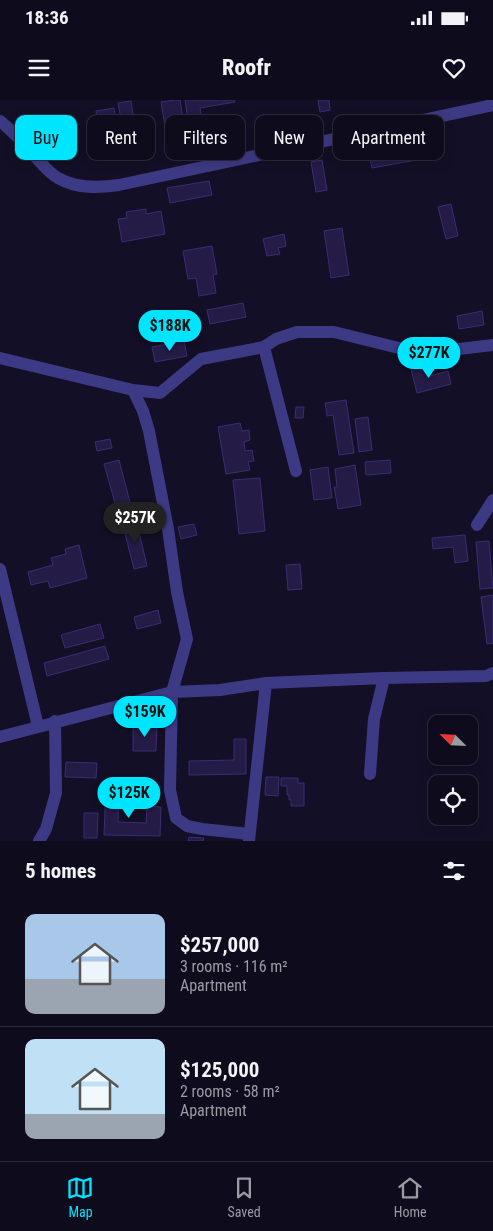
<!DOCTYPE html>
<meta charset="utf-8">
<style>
:root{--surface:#0e0b1c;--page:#1c1929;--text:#f1f3f6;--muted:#9b9ba3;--line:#2e2b3b;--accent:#00e5ff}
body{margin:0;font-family:"Roboto Condensed",sans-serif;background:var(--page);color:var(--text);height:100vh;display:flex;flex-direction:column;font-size:19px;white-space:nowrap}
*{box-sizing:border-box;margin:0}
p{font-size:16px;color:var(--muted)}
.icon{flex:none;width:28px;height:28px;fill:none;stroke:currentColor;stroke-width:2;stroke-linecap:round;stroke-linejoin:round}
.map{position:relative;height:741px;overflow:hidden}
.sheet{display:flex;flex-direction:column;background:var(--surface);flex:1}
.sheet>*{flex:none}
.hud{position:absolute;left:15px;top:15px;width:464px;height:45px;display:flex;gap:10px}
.needle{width:32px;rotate:294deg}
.fabs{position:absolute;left:428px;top:615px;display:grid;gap:10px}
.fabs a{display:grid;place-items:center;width:50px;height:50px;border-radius:10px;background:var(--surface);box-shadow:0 2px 12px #0003,0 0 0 1px var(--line);font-size:25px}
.price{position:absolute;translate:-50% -42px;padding:0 11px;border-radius:18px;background:var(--accent);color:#111;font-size:16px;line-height:32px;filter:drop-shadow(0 1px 2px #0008)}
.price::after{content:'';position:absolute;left:50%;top:30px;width:15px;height:11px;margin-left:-8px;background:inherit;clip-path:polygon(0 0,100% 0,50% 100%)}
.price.selected{background:#222;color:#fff}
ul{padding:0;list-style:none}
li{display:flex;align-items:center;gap:15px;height:125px;padding:0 25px}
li+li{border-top:1px solid var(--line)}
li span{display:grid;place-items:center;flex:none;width:140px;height:100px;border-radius:10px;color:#555}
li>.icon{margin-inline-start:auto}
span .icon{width:60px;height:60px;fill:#fffc;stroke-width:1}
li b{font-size:21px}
h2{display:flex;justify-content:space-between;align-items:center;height:60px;padding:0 25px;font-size:21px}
.pill{padding:0 18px;border-radius:10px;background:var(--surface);box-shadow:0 2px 12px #0003,0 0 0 1px var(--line);font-size:18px;line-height:45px}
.pill.selected{background:var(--accent);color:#111}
.status{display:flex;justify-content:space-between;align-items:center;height:35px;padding:0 25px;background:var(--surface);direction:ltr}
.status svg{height:14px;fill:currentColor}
header{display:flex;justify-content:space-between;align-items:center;height:65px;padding:0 25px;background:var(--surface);font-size:22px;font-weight:800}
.dock{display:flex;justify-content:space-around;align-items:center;height:70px;border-top:1px solid var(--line);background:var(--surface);font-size:14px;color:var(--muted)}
.dock a{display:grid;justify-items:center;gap:2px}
.dock .selected{color:var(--accent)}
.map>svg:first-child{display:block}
</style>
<div class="status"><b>18:36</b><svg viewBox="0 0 49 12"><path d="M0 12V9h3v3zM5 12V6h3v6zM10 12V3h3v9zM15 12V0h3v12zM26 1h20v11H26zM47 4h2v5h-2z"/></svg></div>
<header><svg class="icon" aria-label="menu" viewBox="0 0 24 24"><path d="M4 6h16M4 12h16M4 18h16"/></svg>Roofr<svg class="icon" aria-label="heart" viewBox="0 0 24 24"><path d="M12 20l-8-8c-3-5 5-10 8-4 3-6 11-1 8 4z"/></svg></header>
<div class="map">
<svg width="493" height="741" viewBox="0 0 493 741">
<rect width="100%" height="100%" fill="#130f26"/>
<!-- building -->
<path fill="#241b47" stroke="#3b2d73" d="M175 0H180L185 30 166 33 161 2Z
M185 0H234L235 2 200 8 203 26 189 28Z
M318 0H329L330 10 320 12Z
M131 1 136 34 124 36 118 3Z
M114 8 117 26 99 30 96 11Z
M419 46 422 59 372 68 369 55Z
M322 60 327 90 316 92 311 62Z
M209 81 212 95 170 103 167 88Z
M451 104 458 136 446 139 438 107Z
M146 109V114L161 111 165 134 122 142 118 119 127 118 126 112Z
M342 128 349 175 331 178 324 131Z
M284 134 286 146 278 148 280 154 267 156 263 139Z
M212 146 217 174 213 175 216 193 199 196 196 178 188 179 183 151Z
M243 203 246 217 210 224 207 210Z
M482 211 484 225 459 229 457 216Z
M191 213 194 235 179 237 178 231 171 232 168 217Z
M184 241 187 256 155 262 152 247Z
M427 265 430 276 448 271 451 284 417 293 411 269Z
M346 300 354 353 339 355 333 315 327 316 325 303Z
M296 307H304L303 318H295Z
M368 317 372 350 359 352 355 319Z
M240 323 242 331 249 330 250 340 244 342 245 351 252 350 254 361 248 362 250 370 226 374 218 327Z
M110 339 112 348 97 351 95 342Z
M119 360 131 406 117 410 104 364Z
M390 360 391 373 366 375 365 362Z
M355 365 361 405 338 409 334 387H337L335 369Z
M328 367 332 398 314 400 310 370Z
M260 378 265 431 239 434 233 380Z
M136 419 147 466 134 469 122 422Z
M194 424 197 435 181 439 178 427Z
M465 435 468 461 455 463 453 447 433 449 432 438Z
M489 441 493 488 480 489 476 442Z
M79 445 87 478 50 488 48 481 31 485 28 472 53 465 51 458 66 454 65 449Z
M300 464 302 489 288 490 286 465Z
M493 495V543L487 544 481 497Z
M158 510 161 523 137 529 134 517Z
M100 524 104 538 65 548 61 535Z
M105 546 109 559 47 576 44 563Z
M133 626H157L156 651H133Z
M234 639H246V674L189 675V661L234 660Z
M66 662 97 663 96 678 65 677Z
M266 677H279L278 696 265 695Z
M281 678H298V683H304V706H291V700H289V695H287V686H281Z
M106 687 119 688 118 722 146 723 147 706 161 707 160 736 104 735Z
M84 713H98L97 738H84Z
M189 737 204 738 203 741H188Z"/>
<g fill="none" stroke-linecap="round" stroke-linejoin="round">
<!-- minor -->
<path stroke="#3d3a85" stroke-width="12" d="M0 21C11 30 21 40 30 51 39 60 47 72 58 78 77 89 99 88 119 85L493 5
M264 247 296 371
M0 258 133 290 160 293 201 259 264 247 276 239 297 232H334L411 251 451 250 493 245
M133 290 143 311 149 331 168 429 177 492 187 539 172 592 170 690 176 718 187 726 202 729 249 734
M477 425 493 400
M0 469 38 626
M0 637 172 592 220 590 266 583 384 578 486 576 493 573
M370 674 374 619 384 578
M39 741 46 729 56 693 55 621
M249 741 266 583"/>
</g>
</svg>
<div class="fabs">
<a><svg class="needle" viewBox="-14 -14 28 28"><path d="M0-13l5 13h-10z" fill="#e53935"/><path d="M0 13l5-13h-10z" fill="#9b9ba3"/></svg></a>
<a><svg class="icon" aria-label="locate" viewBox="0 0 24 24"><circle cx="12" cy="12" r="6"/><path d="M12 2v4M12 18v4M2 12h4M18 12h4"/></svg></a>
</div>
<b class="price" style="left:170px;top:252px">$188K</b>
<b class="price" style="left:429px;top:279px">$277K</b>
<b class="price selected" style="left:135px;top:444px">$257K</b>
<b class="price" style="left:145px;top:638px">$159K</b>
<b class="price" style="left:129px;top:719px">$125K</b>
<div class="hud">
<a class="pill selected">Buy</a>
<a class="pill">Rent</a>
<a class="pill">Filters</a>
<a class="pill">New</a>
<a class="pill">Apartment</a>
</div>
</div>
<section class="sheet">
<h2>5 homes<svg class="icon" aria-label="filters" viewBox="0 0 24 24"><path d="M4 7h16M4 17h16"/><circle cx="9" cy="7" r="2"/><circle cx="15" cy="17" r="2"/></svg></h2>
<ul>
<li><span style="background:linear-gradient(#a9c7e8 65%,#9aa5b1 0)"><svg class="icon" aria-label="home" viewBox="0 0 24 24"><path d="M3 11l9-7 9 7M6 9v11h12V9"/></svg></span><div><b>$257,000</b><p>3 rooms · 116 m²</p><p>Apartment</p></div></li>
<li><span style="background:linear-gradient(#bfe0f5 75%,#9aa5b1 0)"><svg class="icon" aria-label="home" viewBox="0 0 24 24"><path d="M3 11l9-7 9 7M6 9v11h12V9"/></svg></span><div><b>$125,000</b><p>2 rooms · 58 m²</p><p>Apartment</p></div></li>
</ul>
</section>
<nav class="dock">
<a class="selected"><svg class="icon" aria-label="map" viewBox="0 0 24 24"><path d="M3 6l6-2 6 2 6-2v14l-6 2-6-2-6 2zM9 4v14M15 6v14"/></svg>Map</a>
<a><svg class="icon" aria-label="saved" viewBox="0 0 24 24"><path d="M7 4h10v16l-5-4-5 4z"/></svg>Saved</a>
<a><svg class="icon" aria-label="home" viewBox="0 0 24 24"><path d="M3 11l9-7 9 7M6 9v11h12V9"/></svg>Home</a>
</nav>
